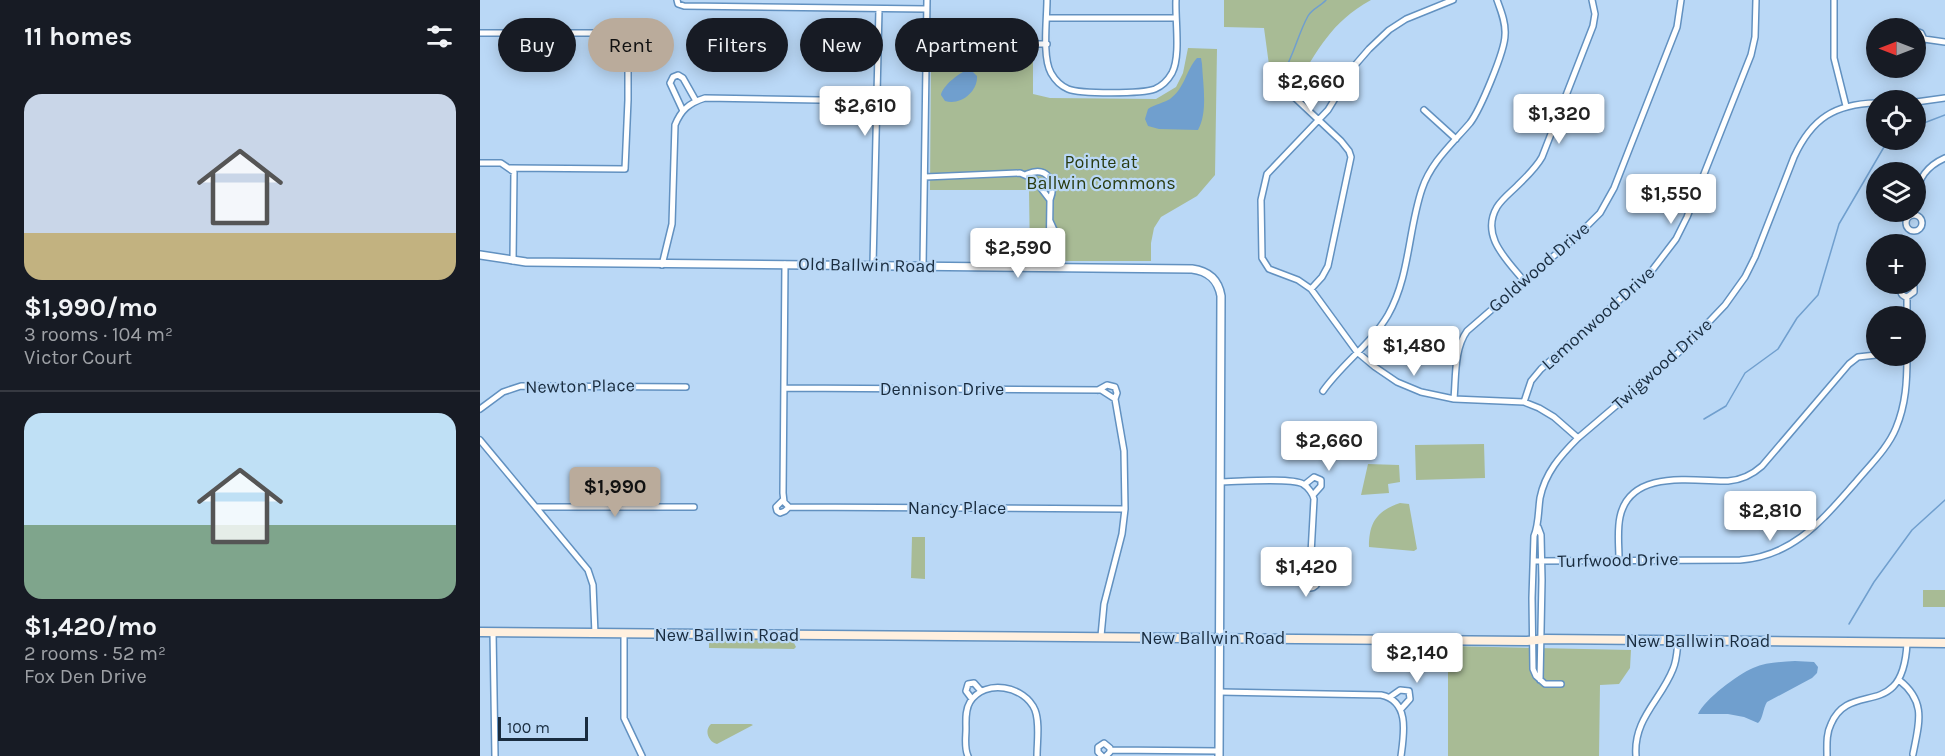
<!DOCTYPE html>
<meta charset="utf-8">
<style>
:root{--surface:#171b24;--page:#242831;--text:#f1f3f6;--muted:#9ea1a6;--line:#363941;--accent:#baab9b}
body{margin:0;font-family:Karla,sans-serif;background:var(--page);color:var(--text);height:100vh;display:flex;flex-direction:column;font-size:22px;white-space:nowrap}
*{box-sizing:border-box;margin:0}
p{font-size:20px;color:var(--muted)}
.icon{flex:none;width:33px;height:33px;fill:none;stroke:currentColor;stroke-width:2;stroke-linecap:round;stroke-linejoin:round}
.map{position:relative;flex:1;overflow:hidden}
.side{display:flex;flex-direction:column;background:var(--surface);width:480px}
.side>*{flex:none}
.hud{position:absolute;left:18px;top:18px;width:570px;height:54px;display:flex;gap:12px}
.needle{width:39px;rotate:270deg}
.tools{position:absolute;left:1386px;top:18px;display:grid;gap:12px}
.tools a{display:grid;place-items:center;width:60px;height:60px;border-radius:50%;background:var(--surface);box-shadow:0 3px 15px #0003;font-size:30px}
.scale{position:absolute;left:18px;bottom:15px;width:90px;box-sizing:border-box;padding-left:6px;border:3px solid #192c3f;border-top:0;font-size:16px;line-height:21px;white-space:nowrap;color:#192c3f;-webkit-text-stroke:4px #bad8f6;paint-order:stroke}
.price{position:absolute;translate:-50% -51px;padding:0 14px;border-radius:6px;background:#fff;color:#222;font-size:20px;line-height:39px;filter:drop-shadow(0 2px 3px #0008)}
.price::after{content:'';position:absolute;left:50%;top:36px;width:18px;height:14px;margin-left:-9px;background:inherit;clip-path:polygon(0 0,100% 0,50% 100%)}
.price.current{background:var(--accent);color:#111}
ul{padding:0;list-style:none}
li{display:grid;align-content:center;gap:12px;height:318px;padding:0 24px}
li+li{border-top:2px solid var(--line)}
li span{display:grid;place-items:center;height:186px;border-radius:18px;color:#555}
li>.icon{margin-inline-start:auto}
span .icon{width:108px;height:108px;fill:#fffc;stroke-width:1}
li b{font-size:26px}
h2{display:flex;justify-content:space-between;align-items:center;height:72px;padding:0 24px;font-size:26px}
.pill{padding:0 21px;border-radius:27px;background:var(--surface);box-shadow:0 3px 15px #0003;font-size:21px;line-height:54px}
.pill.current{background:var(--accent);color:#111}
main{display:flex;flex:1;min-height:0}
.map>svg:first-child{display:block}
</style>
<main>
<section class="side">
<h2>11 homes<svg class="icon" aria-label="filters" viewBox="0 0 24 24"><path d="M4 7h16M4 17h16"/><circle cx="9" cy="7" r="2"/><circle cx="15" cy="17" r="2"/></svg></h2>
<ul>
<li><span style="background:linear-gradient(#c9d6e8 75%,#c2b280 0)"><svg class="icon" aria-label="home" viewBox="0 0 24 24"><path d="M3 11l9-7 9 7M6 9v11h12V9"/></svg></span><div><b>$1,990/mo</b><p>3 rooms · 104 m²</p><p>Victor Court</p></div></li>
<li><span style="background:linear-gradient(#bfe0f5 60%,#7fa58c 0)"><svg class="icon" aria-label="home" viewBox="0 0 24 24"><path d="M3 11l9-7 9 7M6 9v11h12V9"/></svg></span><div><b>$1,420/mo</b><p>2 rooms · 52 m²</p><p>Fox Den Drive</p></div></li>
</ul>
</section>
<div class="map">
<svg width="1465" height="756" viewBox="0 0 1465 756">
<rect width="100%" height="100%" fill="#bad8f6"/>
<!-- green -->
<path fill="#a8bb95" d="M744 0H891C850 23 839 49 815 87L798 69 789 65 784 28 744 27Z
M548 47 553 56V94L570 98 676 99 696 87 703 73 708 48 737 49 735 175 717 196 681 217 674 228 671 243V261H550L549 190H450L451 50Z
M1004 444 1005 478 936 480 935 445Z
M888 464 919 465 920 482 908 484 909 493 881 495Z
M920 503 929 504 937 549 934 551 889 547C889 522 897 511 920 503Z
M432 537H445V579L431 578Z
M1443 590H1465V607H1443Z
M307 638 312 639 316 647 314 649 229 648V643L234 639Z
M968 646 1151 650 1150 668 1139 684 1120 685 1119 756H968Z
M231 724H271L273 725 237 744C228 742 224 730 231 724Z"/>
<!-- water -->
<path fill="#709fce" d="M717 58H721L722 64C723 85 728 112 718 130L679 129 668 126 665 119 668 109C675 104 684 103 690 99 705 88 706 70 717 58Z
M490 69 497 76C498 92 480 106 465 101L461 95C462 86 481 71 490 69Z
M1315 661 1334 662 1338 667 1337 673 1332 678 1287 702C1283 708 1283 719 1278 723L1264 717 1248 714H1218C1225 699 1257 675 1273 668 1286 662 1301 662 1315 661Z"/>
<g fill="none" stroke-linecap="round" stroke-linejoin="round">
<!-- stream -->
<path stroke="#709fce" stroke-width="1.5" d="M803 73C814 55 818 34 828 16 832 9 841 6 846 0
M1436 126 1465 115
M1224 419 1246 406 1265 373 1298 349 1317 318 1338 295 1359 224 1404 147 1415 140
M1369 624 1394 582 1432 530 1465 500"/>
<!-- minor casing -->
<g stroke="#6291c0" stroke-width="8">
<path id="minor" d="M197 0 198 4 204 6 446 9
M567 0C567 19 562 57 571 73 575 80 581 86 588 89 600 94 662 94 675 89 682 86 688 80 692 73 701 56 695 20 696 0
M973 0 926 19 909 30 889 49 876 64 848 110 787 174 781 200 782 258 789 269 818 280 831 289 877 352 895 367 917 382 941 392 974 399 1044 402 1059 408 1074 417 1098 438
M1354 0V58L1366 106
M567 18H695
M1436 31 1441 33 1444 39 1442 43 1436 45
M0 33H148V100L145 169 30 168
M1444 39 1465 42
M447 44H567
M787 81H797L861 141 869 151 871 157 848 266 842 277 831 289
M1436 102 1465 98
M944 110 976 139
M203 111 190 83 193 77 198 75 203 78 216 101
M0 163H21L34 172 33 261
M547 174C567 166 577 181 570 200
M445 177 540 173 554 179 570 200 569 267
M1436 197C1438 178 1447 166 1465 158
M1426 223a8 8 0 1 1 16 0a8 8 0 1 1-16 0Z
M570 221 579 241V267
M305 264 303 493 304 502 309 507 645 509
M182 265 192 224 195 125C201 110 209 103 225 98L397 101
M393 265 399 9
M443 266 447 0
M1044 281C1027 260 1000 236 1017 207 1022 199 1031 192 1037 186 1046 177 1056 168 1062 157L1113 26 1115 14 1112 0
M1424 284C1418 288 1420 296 1427 297L1434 292V287L1431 284
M1427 316V297
M305 388 621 390 635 399 644 451 645 509 642 534 624 604 621 636
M618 390 627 385 635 387 637 393 635 399
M843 391C862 364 891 344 908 315 930 276 928 230 942 189 951 162 972 144 990 123 1000 110 1025 51 1025 35 1026 23 1021 11 1017 0
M974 399C976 377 974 349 987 331L1099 234 1120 213 1134 188 1197 27 1201 0
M1044 402 1051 381 1061 369 1170 273 1196 239 1207 217 1271 55 1275 37 1276 0
M0 409 23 392 41 386 206 387
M0 440 108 570 113 585 115 634
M740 482C756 482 810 477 823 484 828 487 833 494 834 499L830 572
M824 485 834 477 841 480V486L833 495
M303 500 296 507 297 511 300 513 305 511 309 507
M56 507H214
M1058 527 1061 535 1062 580 1060 680
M1139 559C1139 546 1137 531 1140 517 1150 469 1212 481 1248 481 1262 480 1272 475 1282 466L1369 364 1378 357 1396 355
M1054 561 1260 560C1314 556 1342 520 1375 483 1389 466 1408 448 1416 428 1426 404 1427 381 1427 356
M822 580a8 8 0 1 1 16 0a8 8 0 1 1-16 0Z
M13 632 15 756
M144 634V718L162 756
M1419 680C1447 702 1439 723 1433 754
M1081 684H1065L1056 676 1053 669 1052 598 1054 536C1059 524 1058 512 1060 498 1065 473 1080 456 1098 438L1205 347 1245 305 1265 277 1275 257 1314 157C1332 118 1355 104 1396 103
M740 692 901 695C930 701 924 734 921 756
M910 697 920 690 929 691 930 699 921 709
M492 699 486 691 488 684 494 683 501 691
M631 750 738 751
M488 756C484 748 486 737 486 729 486 720 485 710 490 702 505 678 545 686 555 710 560 723 557 742 557 756
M622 756 618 752V747L624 743 630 748V752L626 756
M1156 756C1153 719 1181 700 1193 669 1197 660 1197 650 1198 641
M1347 756C1347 745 1346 734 1351 724 1370 679 1423 723 1427 643"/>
</g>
<!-- tertiary casing -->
<g stroke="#6291c0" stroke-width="10">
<path id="tertiary" d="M0 255 46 262 712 269C728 271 738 279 741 296L739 756"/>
</g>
<!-- secondary casing -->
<g stroke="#6291c0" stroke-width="11">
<path id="secondary" d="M0 632 1047 641 1066 639 1465 643"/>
</g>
<!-- minor -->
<use href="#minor" stroke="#fff" stroke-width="5"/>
<!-- tertiary -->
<use href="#tertiary" stroke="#fff" stroke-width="7"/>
<!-- secondary -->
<use href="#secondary" stroke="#fff0df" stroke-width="8"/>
</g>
<g text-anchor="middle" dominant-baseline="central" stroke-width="4.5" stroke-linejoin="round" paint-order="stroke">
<!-- park labels -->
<g font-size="18" fill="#293b10" stroke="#bad8f6">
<text x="621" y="162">Pointe at<tspan x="621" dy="21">Ballwin Commons</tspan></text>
</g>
<!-- street labels -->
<g font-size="18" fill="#192c3f" stroke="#bad8f6">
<text transform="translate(387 265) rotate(1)">Old Ballwin Road</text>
<text transform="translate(1059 267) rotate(-41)">Goldwood Drive</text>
<text transform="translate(1118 318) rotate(-42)">Lemonwood Drive</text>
<text transform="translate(1182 364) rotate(-42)">Twigwood Drive</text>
<text transform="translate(100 386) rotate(-1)">Newton Place</text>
<text x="462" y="389">Dennison Drive</text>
<text x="477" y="508">Nancy Place</text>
<text transform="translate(1138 560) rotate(-1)">Turfwood Drive</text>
<text x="247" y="635">New Ballwin Road</text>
<text x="733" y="638">New Ballwin Road</text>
<text x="1218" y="641">New Ballwin Road</text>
</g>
</g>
</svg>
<div class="tools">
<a><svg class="needle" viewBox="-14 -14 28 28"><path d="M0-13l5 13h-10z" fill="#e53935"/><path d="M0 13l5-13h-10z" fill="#9ea1a6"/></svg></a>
<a><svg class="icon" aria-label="locate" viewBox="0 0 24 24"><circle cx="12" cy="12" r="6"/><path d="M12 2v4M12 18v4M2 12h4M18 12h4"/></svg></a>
<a><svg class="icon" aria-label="layers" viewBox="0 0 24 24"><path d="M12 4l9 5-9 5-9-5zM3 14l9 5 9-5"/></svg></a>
<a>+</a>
<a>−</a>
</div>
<div class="scale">100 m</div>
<b class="price" style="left:831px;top:113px">$2,660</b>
<b class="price" style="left:385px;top:137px">$2,610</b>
<b class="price" style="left:1079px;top:145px">$1,320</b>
<b class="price" style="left:1191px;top:225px">$1,550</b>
<b class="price" style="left:538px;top:279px">$2,590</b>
<b class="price" style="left:934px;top:377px">$1,480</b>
<b class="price" style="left:849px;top:472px">$2,660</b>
<b class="price current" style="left:135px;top:518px">$1,990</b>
<b class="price" style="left:1290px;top:542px">$2,810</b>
<b class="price" style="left:826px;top:598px">$1,420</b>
<b class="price" style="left:937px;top:684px">$2,140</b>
<div class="hud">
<a class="pill">Buy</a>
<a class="pill current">Rent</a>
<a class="pill">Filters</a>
<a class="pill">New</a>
<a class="pill">Apartment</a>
</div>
</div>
</main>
